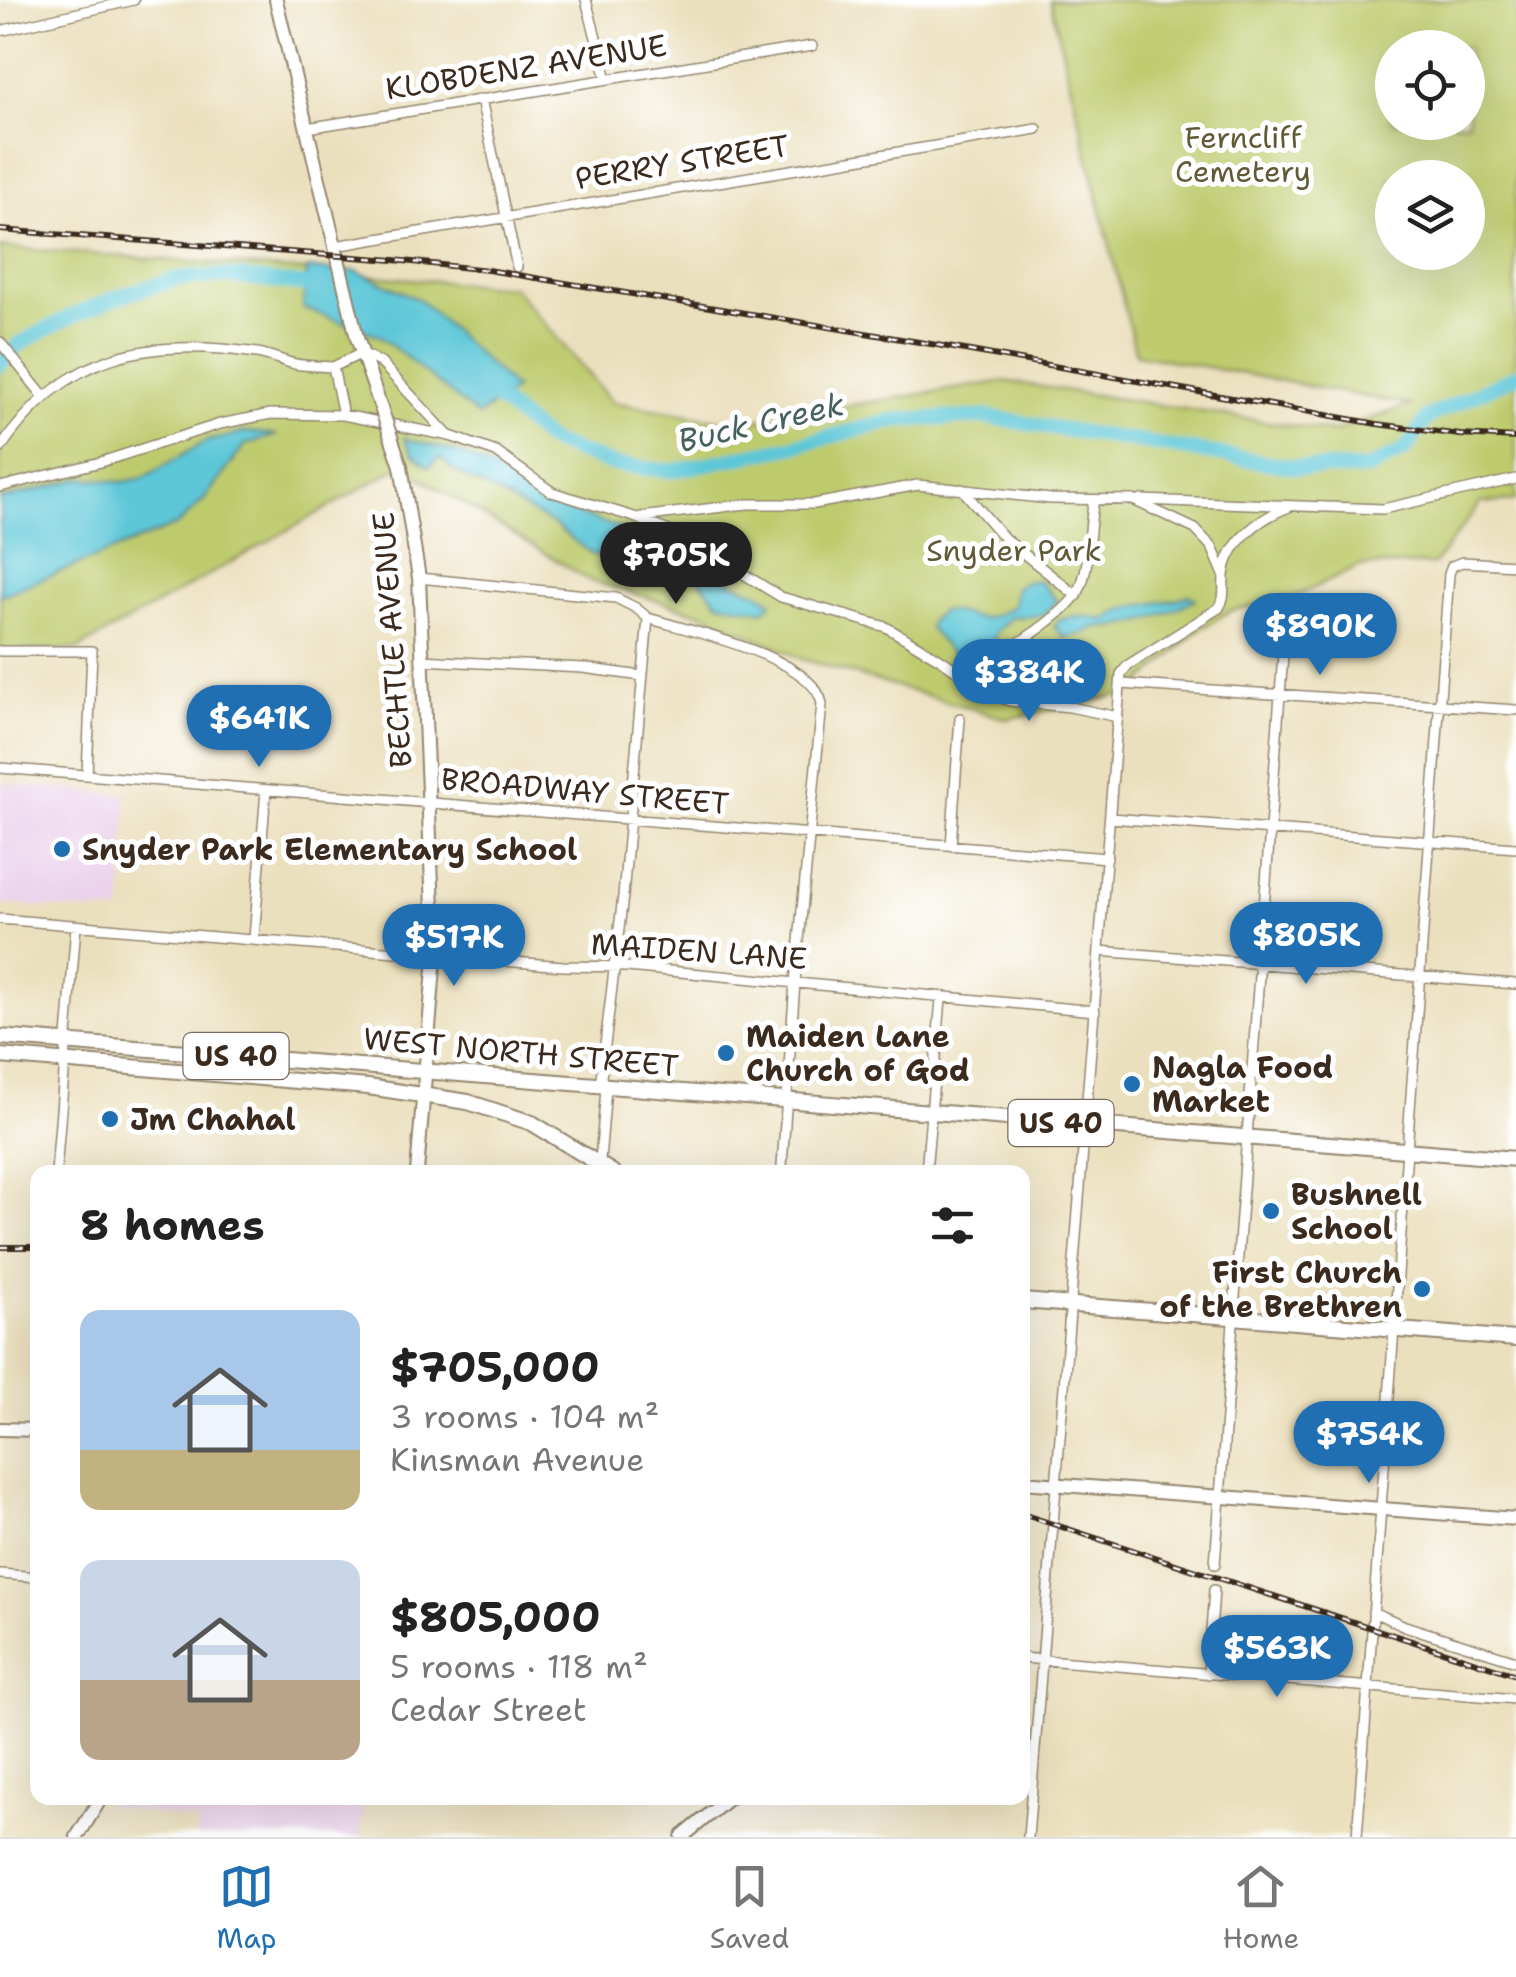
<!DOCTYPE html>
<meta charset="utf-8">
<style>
:root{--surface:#fff;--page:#f2f2f2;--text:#222;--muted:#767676;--line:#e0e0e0;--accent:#1f6fb2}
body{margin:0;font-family:"Shantell Sans",sans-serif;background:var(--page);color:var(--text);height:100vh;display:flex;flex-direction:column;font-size:38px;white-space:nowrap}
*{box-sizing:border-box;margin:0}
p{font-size:32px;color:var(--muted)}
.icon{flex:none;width:55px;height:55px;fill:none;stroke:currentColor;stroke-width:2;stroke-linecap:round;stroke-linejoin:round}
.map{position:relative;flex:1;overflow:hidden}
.panel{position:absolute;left:30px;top:1165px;width:1000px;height:640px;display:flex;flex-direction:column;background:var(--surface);border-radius:20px;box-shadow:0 10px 40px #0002}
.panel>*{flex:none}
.buttons{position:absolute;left:1375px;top:30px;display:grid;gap:20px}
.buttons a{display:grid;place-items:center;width:110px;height:110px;border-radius:50%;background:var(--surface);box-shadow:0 10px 40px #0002;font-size:50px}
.price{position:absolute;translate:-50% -85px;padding:0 22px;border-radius:35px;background:var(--accent);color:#fff;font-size:32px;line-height:65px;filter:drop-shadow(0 2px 5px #0008)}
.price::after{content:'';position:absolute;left:50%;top:60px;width:30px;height:22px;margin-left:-15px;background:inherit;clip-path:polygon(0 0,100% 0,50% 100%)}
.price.current{background:#222;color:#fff}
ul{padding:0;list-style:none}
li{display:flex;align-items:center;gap:30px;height:250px;padding:0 50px}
li span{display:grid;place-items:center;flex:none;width:280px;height:200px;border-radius:20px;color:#555}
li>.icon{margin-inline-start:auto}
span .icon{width:120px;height:120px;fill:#fffc;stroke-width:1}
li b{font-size:42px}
h2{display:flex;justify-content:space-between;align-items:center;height:120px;padding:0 50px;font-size:42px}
.menu{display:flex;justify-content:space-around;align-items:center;height:140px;border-top:2px solid var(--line);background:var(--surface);font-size:28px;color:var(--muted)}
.menu a{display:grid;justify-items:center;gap:5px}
.menu .current{color:var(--accent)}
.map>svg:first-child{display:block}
</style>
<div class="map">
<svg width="1516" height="1837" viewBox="0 0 1516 1837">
<rect width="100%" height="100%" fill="#fff"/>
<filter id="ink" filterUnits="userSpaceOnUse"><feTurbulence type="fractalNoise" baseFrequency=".01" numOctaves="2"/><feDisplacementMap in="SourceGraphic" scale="20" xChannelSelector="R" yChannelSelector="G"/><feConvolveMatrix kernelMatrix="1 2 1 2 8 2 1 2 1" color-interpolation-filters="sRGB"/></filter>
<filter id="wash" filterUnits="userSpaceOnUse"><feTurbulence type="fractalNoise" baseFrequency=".0048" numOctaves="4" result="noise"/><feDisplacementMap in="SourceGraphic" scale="40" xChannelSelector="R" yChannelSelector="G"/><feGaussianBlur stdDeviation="2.25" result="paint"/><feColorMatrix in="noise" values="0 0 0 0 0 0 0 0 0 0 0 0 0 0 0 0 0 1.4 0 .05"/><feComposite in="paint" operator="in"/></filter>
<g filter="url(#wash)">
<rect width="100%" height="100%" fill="#ebe0be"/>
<!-- built -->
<path fill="#ebd1eb" d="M0 783 127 795 121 913 0 904Z
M110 1798H364L360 1837H196L199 1821 105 1805Z"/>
<!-- green -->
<path fill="#becb6d" stroke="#7c7a46" stroke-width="2.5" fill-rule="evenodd" d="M1050 0H1516V501L1481 503 1434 564 1360 566 1296 596 1230 611 1199 630 1142 682 1116 696 1007 719 802 659 710 616 591 581 401 466 78 649 0 651V247L513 287 612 402 736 423 1005 381 1333 432 1410 405 1136 354ZM1392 48H1468V122H1392ZM1392 178H1468V252H1392Z"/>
<!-- water -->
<path fill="#5dc7d8" stroke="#4c787b" stroke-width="2.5" d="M307 269 357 271 420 300 515 389 478 416 380 336 303 308Z
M247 432 277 435 246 444 203 501 177 525 0 596V500L81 478 122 482 143 478 207 441Z
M404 438 460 453 512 479 539 501 705 557 733 583 758 592 772 602 764 611 718 602 697 577C667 590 645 569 625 549L608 559 592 554 554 525 453 470 440 457 429 467 413 454Z
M1028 581H1040L1057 601 1042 616 1011 617 995 633 993 643 972 657 950 652 929 628 930 621 941 611C978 611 972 630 1013 606L1016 587Z
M1190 595 1195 599C1163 617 1129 629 1094 627L1090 631 1065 638 1054 627 1058 620C1074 616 1092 616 1107 620 1128 599 1164 607 1190 595Z"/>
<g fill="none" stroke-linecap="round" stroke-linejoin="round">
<!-- river -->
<path stroke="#5dc7d8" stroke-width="15" d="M0 365 19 344 68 318 117 297 176 279 223 276 323 287
M484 389 550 442 614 465 672 471 793 446 895 420 987 417 1301 468 1367 469 1405 450 1428 417 1516 375"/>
</g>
</g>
<g filter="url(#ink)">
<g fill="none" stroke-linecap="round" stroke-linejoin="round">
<!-- street casing -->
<g stroke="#93856e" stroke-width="12">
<path id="street" d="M586 0 607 79
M0 31 134 0
M481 99 517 267
M307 128 812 46
M335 246 1037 129
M0 342 44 397
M333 367 362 353 381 363 448 435
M0 449C65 352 148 337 257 353 270 355 282 361 295 364 307 366 320 366 333 367L343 415
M0 487 101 462 220 424 271 414 343 415 450 436 496 452 552 492 634 517 683 537 781 597 886 627 940 659 993 695 1010 701 1070 707 1118 717
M962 489 1004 538 1077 596
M1141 500 1383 509 1516 479
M641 517 747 504H814L918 485 1051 499 1133 500 1195 529 1212 547 1224 575
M419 578 616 598 636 608 648 618C689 631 814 657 822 704L795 982 782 1166
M0 651H92L87 775
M421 660 583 668 642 676
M964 676C992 660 1071 615 1081 586 1091 559 1088 527 1094 500
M1121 684 1516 710
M0 768 1107 858
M1110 818 1516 848
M951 846 960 718
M0 919 563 966 627 967 1095 1011
M254 938 266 790
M1099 951 1516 984
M56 1172 76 926
M599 1172 606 1088 601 1078 623 896 648 618
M926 1172 941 999
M1215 1564 1287 601
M0 1574 38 1577
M1373 1612 1405 1626 1516 1661
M1022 1658 1516 1699
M1208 1674 1214 1590
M1028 1837 1121 674 1128 665 1219 608C1226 596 1223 589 1224 576 1227 542 1260 518 1289 507
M1357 1837 1449 574 1452 566 1462 562 1516 565"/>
</g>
<!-- secondary casing -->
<g stroke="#93856e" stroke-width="16">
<path id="secondary" d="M276 0 357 338 368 370
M401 466 419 578 435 956 417 1172
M0 1429 38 1430
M1022 1482 1516 1519
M77 1837 101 1798
M682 1837 729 1798"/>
</g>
<!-- primary casing -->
<g stroke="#93856e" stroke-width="18">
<path id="primary" d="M0 1037 1516 1159
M0 1056 368 1087 468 1102 532 1123 612 1172
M1022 1301 1516 1339"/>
</g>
<!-- street -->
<use href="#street" stroke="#fff" stroke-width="9"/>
<!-- secondary -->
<use href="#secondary" stroke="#fff" stroke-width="12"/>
<!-- primary -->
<use href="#primary" stroke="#fff" stroke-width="14"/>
<!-- rail casing -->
<g stroke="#3b2a1e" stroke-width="6">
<path id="rail" d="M0 230 394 260 488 270 937 345 1377 424 1460 435 1516 438
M0 1247H38
M1022 1514 1516 1675"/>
</g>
<!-- rail -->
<use href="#rail" stroke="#fff" stroke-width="2.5" stroke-dasharray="8" stroke-linecap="butt"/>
<!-- secondary-bridge casing -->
<g stroke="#93856e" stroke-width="16" stroke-linecap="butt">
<path id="secondary-bridge" d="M368 370 401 466"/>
</g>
<!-- secondary-bridge -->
<use href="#secondary-bridge" stroke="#fff" stroke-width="12"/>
</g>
</g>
<!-- markers -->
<g fill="#1f6fb2" stroke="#fff" stroke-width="4">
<circle cx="62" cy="849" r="10"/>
<circle cx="726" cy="1053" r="10"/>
<circle cx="1132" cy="1084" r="10"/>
<circle cx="110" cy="1119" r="10"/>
<circle cx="1271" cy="1211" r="10"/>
<circle cx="1422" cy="1289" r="10"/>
</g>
<g text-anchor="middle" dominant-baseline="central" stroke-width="10" stroke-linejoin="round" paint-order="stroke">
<!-- shield labels -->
<g fill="#fff" stroke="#766a62" stroke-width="2.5">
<rect x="183.5" y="1033" width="105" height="46" rx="8"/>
<rect x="1008.5" y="1100" width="105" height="46" rx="8"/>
</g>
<g font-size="28" font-weight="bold" fill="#3b2a1e">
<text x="236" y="1056">US 40</text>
<text x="1061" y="1123">US 40</text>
</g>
<!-- street labels -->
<g font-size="30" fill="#3b2a1e" stroke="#fff">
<text transform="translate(526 67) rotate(-9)">KLOBDENZ AVENUE</text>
<text transform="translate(682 162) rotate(-9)">PERRY STREET</text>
<text transform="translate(392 640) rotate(-94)">BECHTLE AVENUE</text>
<text transform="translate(585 791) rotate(5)">BROADWAY STREET</text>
<text transform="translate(699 951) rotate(4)">MAIDEN LANE</text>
<text transform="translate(521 1052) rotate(5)">WEST NORTH STREET</text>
</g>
<!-- park labels -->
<g font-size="30" fill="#625a36" stroke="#fff">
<text x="1243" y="137">Ferncliff<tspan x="1243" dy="34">Cemetery</tspan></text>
<text x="1014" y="550">Snyder Park</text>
</g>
<!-- poi labels -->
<g font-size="30" font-weight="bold" fill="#3b2a1e" stroke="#fff" text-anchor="start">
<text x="82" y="849">Snyder Park Elementary School</text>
<text x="746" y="1036">Maiden Lane<tspan x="746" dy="34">Church of God</tspan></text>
<text x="1152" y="1067">Nagla Food<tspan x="1152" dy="34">Market</tspan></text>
<text x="130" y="1119">Jm Chahal</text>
<text x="1291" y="1194">Bushnell<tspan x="1291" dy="34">School</tspan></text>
<text x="1402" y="1272" text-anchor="end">First Church<tspan x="1402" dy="34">of the Brethren</tspan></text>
</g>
<!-- water labels -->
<g font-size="32" font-style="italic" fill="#47615f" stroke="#fff">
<text transform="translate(761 422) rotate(-13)">Buck Creek</text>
</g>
</g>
</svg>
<div class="buttons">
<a><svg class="icon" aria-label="locate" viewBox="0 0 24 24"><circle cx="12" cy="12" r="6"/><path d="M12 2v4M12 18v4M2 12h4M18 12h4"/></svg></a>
<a><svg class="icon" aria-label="layers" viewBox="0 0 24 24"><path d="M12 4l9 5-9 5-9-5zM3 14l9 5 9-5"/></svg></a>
</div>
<b class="price current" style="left:676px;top:607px">$705K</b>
<b class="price" style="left:1320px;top:678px">$890K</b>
<b class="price" style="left:1029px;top:724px">$384K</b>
<b class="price" style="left:259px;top:770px">$641K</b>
<b class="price" style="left:1306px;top:987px">$805K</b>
<b class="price" style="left:454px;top:989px">$517K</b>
<b class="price" style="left:1369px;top:1486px">$754K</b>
<b class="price" style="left:1277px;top:1700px">$563K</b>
<section class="panel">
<h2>8 homes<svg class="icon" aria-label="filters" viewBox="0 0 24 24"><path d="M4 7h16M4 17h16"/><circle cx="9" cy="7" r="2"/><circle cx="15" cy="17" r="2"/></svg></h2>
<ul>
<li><span style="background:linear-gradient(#a9c7e8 70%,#c2b280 0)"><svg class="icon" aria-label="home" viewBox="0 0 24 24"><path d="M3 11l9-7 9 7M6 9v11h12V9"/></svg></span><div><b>$705,000</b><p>3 rooms · 104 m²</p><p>Kinsman Avenue</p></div></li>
<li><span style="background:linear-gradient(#c9d6e8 60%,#b9a48a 0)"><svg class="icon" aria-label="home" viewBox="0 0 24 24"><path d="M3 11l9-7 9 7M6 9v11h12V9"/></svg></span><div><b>$805,000</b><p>5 rooms · 118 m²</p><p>Cedar Street</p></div></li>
</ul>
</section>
</div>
<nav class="menu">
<a class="current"><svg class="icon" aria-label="map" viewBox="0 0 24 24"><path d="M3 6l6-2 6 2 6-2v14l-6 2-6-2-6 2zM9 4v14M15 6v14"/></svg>Map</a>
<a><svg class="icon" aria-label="saved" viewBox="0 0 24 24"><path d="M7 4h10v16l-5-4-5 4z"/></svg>Saved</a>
<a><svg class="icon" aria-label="home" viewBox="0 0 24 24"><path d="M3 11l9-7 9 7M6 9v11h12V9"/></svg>Home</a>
</nav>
